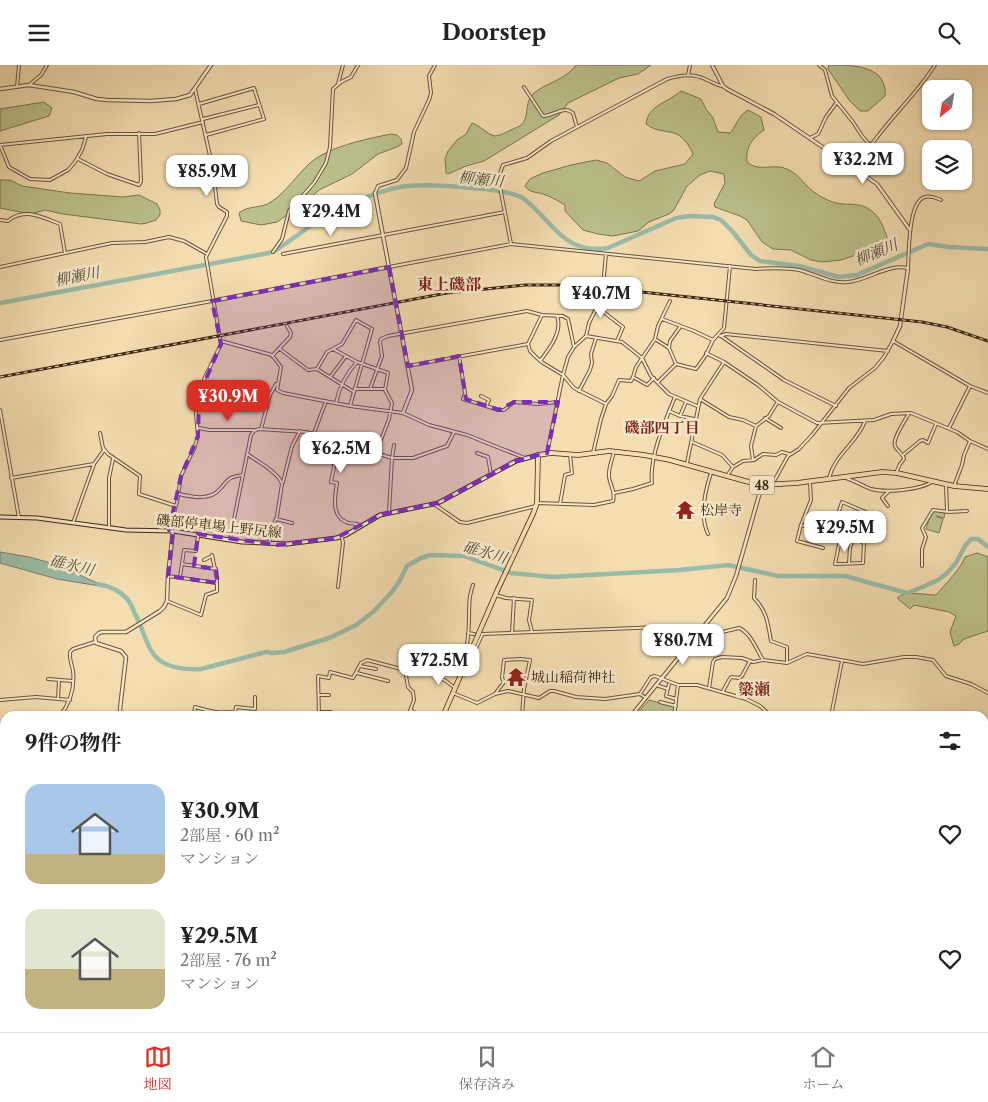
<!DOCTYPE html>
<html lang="ja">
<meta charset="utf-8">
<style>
:root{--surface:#fff;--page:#f2f2f2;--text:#222;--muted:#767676;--line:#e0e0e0;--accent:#d93025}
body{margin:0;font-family:"Libre Caslon Text","Noto Serif JP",serif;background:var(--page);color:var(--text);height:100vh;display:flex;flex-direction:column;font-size:19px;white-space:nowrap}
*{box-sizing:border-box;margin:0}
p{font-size:16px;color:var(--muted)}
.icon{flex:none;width:28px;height:28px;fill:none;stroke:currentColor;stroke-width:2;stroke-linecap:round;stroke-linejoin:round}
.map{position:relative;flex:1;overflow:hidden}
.side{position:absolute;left:0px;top:646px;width:989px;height:321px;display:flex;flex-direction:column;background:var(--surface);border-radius:15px 15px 0 0;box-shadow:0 1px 4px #0004}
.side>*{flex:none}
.needle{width:32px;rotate:210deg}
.tools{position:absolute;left:922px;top:15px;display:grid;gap:10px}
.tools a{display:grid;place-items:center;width:50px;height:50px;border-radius:10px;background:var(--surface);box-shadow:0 1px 4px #0004;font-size:25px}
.price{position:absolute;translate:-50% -42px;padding:0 11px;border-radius:10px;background:#fff;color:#222;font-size:16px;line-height:32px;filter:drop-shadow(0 1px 2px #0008)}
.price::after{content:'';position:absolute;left:50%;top:30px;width:15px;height:11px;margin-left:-8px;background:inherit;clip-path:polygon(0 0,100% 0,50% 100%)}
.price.current{background:var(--accent);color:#fff}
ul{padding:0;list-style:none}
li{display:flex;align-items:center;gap:15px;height:125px;padding:0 25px}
li span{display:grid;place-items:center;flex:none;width:140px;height:100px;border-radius:15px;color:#555}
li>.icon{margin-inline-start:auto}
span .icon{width:60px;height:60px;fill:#fffc;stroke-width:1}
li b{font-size:21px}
h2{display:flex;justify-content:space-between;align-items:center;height:60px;padding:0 25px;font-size:21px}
header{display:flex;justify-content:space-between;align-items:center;height:65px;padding:0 25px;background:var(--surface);font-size:22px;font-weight:700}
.menu{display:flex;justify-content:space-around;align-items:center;height:70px;border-top:1px solid var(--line);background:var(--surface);font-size:14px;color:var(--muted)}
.menu a{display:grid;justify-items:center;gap:2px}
.menu .current{color:var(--accent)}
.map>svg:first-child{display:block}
</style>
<header><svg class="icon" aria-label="menu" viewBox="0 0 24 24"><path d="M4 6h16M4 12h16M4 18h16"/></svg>Doorstep<svg class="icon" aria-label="search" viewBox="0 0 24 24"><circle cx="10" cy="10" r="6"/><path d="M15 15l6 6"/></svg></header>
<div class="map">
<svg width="988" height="967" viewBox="0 0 988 967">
<rect width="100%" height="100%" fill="#f3ddb1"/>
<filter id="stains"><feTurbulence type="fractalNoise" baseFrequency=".004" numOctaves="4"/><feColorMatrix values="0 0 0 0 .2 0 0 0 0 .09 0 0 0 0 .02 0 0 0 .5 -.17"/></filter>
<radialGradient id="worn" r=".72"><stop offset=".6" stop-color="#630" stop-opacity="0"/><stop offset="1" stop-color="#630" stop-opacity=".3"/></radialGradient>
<!-- green -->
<path fill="#bbc18c" stroke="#7c744e" d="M576 0H651L638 9 619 13 568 38 559 50 484 96 466 101 448 109 446 108 445 94 448 86 457 75 466 69 472 58C480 60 488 71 496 71 501 70 507 67 511 65 514 63 519 62 521 60 530 53 523 38 534 28 547 17 566 15 576 0Z
M829 0C846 0 869 0 880 12 884 19 886 23 885 31L868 46H860L849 35 828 4Z
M681 26 701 34 706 44 713 53 718 67 730 68C737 60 738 51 748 45L761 52 764 65C752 73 745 83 747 97 758 107 772 99 784 103 795 106 800 114 808 122 814 128 822 133 830 136 847 143 859 134 874 148 881 154 885 166 888 175L886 180 841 195 822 197 811 195 791 185 773 184 762 177 747 155 740 151 715 142 714 139 725 118 724 109 710 106 700 110 687 121 674 145 669 149 649 157 638 166 613 171 598 169 583 165 565 146V140C558 136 550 131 543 129 536 127 530 128 525 121L530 114 543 108 571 100 596 95 607 98 625 112 639 116 655 106 685 99 693 89C679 57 664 73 646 59 648 40 669 37 681 26Z
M44 37 52 43 49 51 0 66V44Z
M391 69 397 70 401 74 402 79 397 82 378 89 352 109 319 125 304 138 277 157 261 160 241 156 239 148C248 140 261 144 271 137 286 127 296 111 309 99 327 82 366 74 391 69Z
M0 115H10L22 121 70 128 123 132 139 130 157 139 160 145V150L156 155 147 158 141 159 63 149 45 145 31 149 0 143Z
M934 445 945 447 944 453 936 451 943 454 939 468 926 464 930 451Z
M977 488 988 492V566L964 574 959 579 954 581 950 567 956 551 949 547 914 540 910 544 897 533C905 525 925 530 936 530 944 521 962 502 965 492Z
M649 635 675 642 674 651H635Z"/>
<!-- water -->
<path fill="#9bbca9" stroke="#76806c" d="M0 487 29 492 58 500 106 522 57 514 0 498Z"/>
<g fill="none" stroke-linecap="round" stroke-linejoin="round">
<!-- river -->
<path stroke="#9bbca9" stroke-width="4.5" d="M0 238 269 188 276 185C290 176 303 166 316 157 337 143 383 123 408 121 429 119 451 121 472 123 486 124 513 126 524 134 554 157 563 190 608 183L676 153 690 151 713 152 721 155 733 167 751 190 760 196 799 201 839 212 857 210 928 179 949 182 988 184
M98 519C108 521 121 526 128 535 131 539 133 544 135 549 142 561 145 576 152 587 162 603 185 605 201 604L266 587 272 588 284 587 329 573 356 560 373 547 391 528 399 517 407 501 421 493 430 490 464 491 511 508 553 512 680 505 728 500 778 511H845L907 528 918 524 938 515 946 509 956 498 965 481 971 474H978L988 482"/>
<!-- minor casing -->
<g stroke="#6b5439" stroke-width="4">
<path id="minor" d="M819 0 825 5 832 31 853 57 862 71 870 80
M688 10 690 0
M338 19 343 0
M29 20 41 10 47 0
M17 22 19 0
M524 22 543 51C554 51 563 40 573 48L577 62
M199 39 254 23 264 54 206 70
M203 54 259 40
M810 73 818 69 826 52 837 37
M0 80 107 69H155L203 57
M0 80 9 102 30 114 50 115 68 105 75 97 82 85 86 72
M78 94 107 109 139 120 141 116 139 68
M855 104C863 93 869 81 878 71 897 46 918 27 935 0
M375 128 378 121 397 115 406 103 414 67 429 35 431 28 429 11 435 0
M0 155 8 156C24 142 42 152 60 159L65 188
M511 179 499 117V111L503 100 527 93 551 76 667 14C681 10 693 8 707 15 712 17 716 20 722 21
M273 187 282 174 289 146 314 118 326 98 330 82 333 24 341 17 351 12 358 0
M283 189 505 147
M0 202 112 178 145 177 169 172 184 176 207 189
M389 202 511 179 756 204C770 203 784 202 799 205 815 209 831 219 848 217 869 215 886 199 908 203 909 188 908 136 925 132 931 130 936 133 941 135
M597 242 623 262 617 276
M542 250 528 279 530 286 537 293 543 298 563 310 574 323 606 339 601 354 593 388
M662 254 694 266 713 275
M586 271 622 277 642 293 651 311 669 329 697 341
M720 271 726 269 888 286
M721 271 784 315 836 341
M655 274 669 283 676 299 696 304 706 290 713 275 724 263 730 201
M0 275 212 236
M221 276 272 290 281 302 277 325 283 328 350 341 403 348 429 360 467 370 525 393
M669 283 670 276 680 262
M280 284 308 305 317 304
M333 284 357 297
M706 288 724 297 758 320 778 337 817 358 874 355 891 349 911 348 957 367 970 376 988 384
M272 291 290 272 291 268 287 261
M459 291 465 328 463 334 499 345H504L514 337 538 339 558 337
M540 296C549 284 563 267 557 251
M408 301 528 279
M331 311 346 291
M633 312 636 302 655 274 658 261 670 236
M658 317 676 299
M202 321 218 328H223L227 321 231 319 270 330
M355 324H385
M370 324 382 291 380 277 381 274 388 271 527 246 542 250 563 251 568 254 574 282
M579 326 590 305 592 298 591 289 596 273
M481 331 489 335 486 341
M700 334 729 352 743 355 756 361 769 351 777 338
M336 338C339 322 346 309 357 297L388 308 385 325 392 338 389 354 376 388 392 393 389 448
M606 339 612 331 619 315 631 316 633 312 647 320 654 313
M350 341 372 264 356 255 342 279 327 287 317 304 354 327
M0 345 19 453
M669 346 680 351 694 354
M680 351 686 337
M765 353 781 363
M199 363 209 365H254
M949 363 970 321
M261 364 270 330 276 319
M100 368 103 383 108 389 140 411 139 429 176 441
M314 368 326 336
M692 377 722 390 733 402 727 411
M394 380 392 393H413L447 381 454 367
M477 388 488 392 491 410
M547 388 563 310 568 292 574 282 586 271 589 258 602 232 606 189
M247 389C257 396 279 408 282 419L277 451 272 464 269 479
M903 390 920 376 923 375 928 378 936 359
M753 395 751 381 756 361
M687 398 700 334 724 297
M733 402 743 396 754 395 763 389 776 390 782 387 789 389
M896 408 900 399 904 394C903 388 897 386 895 381 892 375 904 357 908 350
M11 413 94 399
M829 413C835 389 858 377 865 356
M846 413C855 416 863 421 871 424 886 428 919 425 932 417
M283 417 292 381 300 366
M773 418 788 391 799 384 812 370 849 323 875 303 884 292 893 276 970 321 988 328
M810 418 811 435 801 460 853 473 864 478
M946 419 947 446
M954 421 962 400 964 390 970 376
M614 428 633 424 652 418C649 392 665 356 675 332
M179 429C192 432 210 436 220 424 229 414 228 412 243 410
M537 438 594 440 613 436C616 427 610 420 609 412 608 404 612 395 614 387
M434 439 460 457 467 458 536 441
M560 439 565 410 572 408 570 390
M888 441 882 433 889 426
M276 454 292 458
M837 454 858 462
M73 458 94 399 104 385
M801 460 797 476 823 483
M109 461V413L113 394
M169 465 177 437 181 411 194 384 198 371 196 349 199 330 205 312 221 279 206 192 227 151V147L219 142 217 139 213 104 195 24
M832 467 842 437 875 451 864 478 863 498 835 499 841 470
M708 469C699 450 705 426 711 408
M230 474 251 370 254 366 259 364 306 367 322 371 319 382 334 393V402L331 417 337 418C335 431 331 451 346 457 351 460 356 457 361 461
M204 495 212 491
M849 498 850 483 864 446
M182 499 216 504
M922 501V484L926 472 922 463 933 445 949 447 967 446
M168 511 217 518
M180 512 184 485 196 486 198 471
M755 515 754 533C767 546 768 559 771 576L787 582V598
M338 522 343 478 342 473
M496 530 506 533 532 535 529 555 532 567
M167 536 201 550 206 530 217 526V514L212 490
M468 568 474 569
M512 568 514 533
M482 569 661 562 672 564 691 561 718 568 739 563C750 567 757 585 763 595
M473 595 472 592 482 570
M360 601 376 604
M357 608 388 616
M48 614 73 616
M669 619 666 631 676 634
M656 620 668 624
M455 623 446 616 424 604 426 601C434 600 440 606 448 604 475 599 467 550 470 531 471 527 472 523 473 520
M709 623 713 597 715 594 722 592 742 593 753 597 763 595 787 598 807 589 863 599 904 592H916L933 595 946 611 971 619 988 628
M723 626 729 615 731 612 739 613 742 611 750 596
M453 628 477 638 495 629 508 626 539 633 550 626H554L576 632 605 634 640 629 646 633
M495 629 504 617 502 613 504 595 520 594 530 595 524 624 522 651
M640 629 651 612 655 611 678 620H697L746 634 760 641 771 651
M319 630H329
M58 633 59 615
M0 635 36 632 70 635
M660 637 676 641
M411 645 415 648 424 651
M319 647H331
M235 648 236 642 255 644V632
M60 651C70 638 75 623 73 606 72 600 69 593 70 587L73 584 95 577
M194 651 195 642C202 644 209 646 216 647 225 649 233 644 240 651
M319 651 318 611 329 613 330 607 353 613 361 598 367 595 405 605
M408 651 414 635 413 627 408 622 405 605 424 604
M674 651 678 620
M831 651 842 596
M0 678 5 681
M984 691 988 681
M0 695 5 691
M984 701H988
M0 789 5 773
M0 791 5 795
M984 817H988
M0 844 5 831
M0 916 5 919
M0 923 3 918
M0 928 5 932
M202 962 204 967
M293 962 294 967
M421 962 422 967
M477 962 478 967
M497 962 498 963
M510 962 513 967
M639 962 655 967
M792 962V967
M813 962 817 967
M923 962 931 964 933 962
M955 962 958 967
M905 965 914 962
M21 967 26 962
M57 967 62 962
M146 967 149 962
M251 967 253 962
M300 967 308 962
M327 967 329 962
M393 967V962
M570 967 575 962
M671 967 672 962
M695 967 696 962
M723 967 726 962
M751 967V962
M773 967V962
M780 967 781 962
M820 967 823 962
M855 967 856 962
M870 967 871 962
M948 967 953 962"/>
</g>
<!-- tertiary casing -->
<g stroke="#6b5439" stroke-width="4.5">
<path id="tertiary" d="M712 0 723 21 727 24 774 49 877 119 910 165
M0 24 29 20 74 27 97 34 107 35 151 36 176 34 190 30 211 0
M375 128 412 325 403 348
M212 236 389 202
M893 276 900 261 908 203
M121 651 120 644 126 592 121 586 96 578 95 572 99 568 102 567H126L160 546 164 542 167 536 168 511 173 466
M631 651 727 533 736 511 762 420
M984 945 988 886
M978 967 979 962"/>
</g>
<!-- secondary casing -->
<g stroke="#3e2611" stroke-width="5">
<path id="secondary" d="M0 452 37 453 126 465 173 466 242 477 287 479 336 473 346 470 380 450 438 438 516 396 538 390
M984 887H988
M575 962 580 967
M503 967 506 962"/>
</g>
<!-- primary casing -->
<g stroke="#3e2611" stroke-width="5.5">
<path id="primary" d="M443 651 497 526 533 449 537 438 538 390 551 388 578 390 609 386 644 390 670 395 745 416 762 420 797 418 882 407 897 408 954 421 988 424
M0 729H5"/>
</g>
<!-- trunk casing -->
<g stroke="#3e2611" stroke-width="6">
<path id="trunk" d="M0 707 5 708
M984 759 988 760"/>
</g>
<!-- minor -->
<use href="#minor" stroke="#f7e9cc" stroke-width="2"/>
<!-- tertiary -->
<use href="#tertiary" stroke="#f7e9cc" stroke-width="2.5"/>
<!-- secondary -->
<use href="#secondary" stroke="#f7e9cc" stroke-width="3"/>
<!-- primary -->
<use href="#primary" stroke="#f3ddb1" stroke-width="4"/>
<!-- trunk -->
<use href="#trunk" stroke="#f3ddb1" stroke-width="4.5"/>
<!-- rail casing -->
<g stroke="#3e2611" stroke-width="3">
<path id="rail" d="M0 312 447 228 525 220H564L604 223 922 257 947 262 988 276"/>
</g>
<!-- rail -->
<use href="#rail" stroke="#f7e9cc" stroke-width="1" stroke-dasharray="4" stroke-linecap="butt"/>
</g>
<!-- marked area -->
<path fill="#7b2cbf" fill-opacity="0.2" stroke="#7b2cbf" stroke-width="4" stroke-dasharray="10 6" stroke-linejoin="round" d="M389 202 408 301 459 291 466 334 499 345 514 337H558L547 388 516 396 438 438 380 450 336 473 277 480 198 469 194 501 216 504 218 518 168 511 173 466 169 465 181 411 198 371 199 330 221 279 212 236Z"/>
<!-- icons -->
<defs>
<g id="temple-bare" transform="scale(1.5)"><path d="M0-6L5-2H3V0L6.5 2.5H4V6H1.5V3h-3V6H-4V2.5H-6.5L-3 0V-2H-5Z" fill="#8f2418" stroke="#f7e9cc" stroke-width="2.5" paint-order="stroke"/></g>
</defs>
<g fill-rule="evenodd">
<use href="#temple-bare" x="685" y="445"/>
<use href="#temple-bare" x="516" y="612"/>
</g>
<g text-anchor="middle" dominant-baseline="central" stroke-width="5" stroke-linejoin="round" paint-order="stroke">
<!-- shield labels -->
<rect fill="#f7e9cc" stroke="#766049" stroke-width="1" x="749.5" y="410.5" width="25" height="19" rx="4"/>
<g font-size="12" font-weight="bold" fill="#3e2611">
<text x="762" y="420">48</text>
</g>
<!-- poi labels -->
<g font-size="14" fill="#3e2611" stroke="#f7e9cc" text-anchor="start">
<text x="700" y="445">松岸寺</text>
<text x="531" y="612">城山稲荷神社</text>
</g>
<!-- street labels -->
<g font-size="14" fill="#3e2611" stroke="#f7e9cc">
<text transform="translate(219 461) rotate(6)">磯部停車場上野尻線</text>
</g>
<!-- water labels -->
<g font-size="15" font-style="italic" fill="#554c37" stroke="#f7e9cc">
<text transform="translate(481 114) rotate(6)">柳瀬川</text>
<text transform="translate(876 187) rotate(-23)">柳瀬川</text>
<text transform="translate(77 211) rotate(-11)">柳瀬川</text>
<text transform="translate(485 487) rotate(16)">碓氷川</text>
<text transform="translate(72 500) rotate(13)">碓氷川</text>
</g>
<!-- neighbourhood labels -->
<g font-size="15" font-weight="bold" fill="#7a1f14" stroke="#f7e9cc">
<text x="662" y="362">磯部四丁目</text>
</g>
<!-- quarter labels -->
<g font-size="16" font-weight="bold" fill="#7a1f14" stroke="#f7e9cc">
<text x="449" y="219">東上磯部</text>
<text x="754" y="624">簗瀬</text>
</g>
</g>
<rect width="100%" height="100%" filter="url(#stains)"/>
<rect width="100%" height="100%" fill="url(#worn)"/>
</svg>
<div class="tools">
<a><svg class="needle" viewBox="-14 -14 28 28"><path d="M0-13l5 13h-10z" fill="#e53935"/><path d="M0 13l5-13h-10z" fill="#767676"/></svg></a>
<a><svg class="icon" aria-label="layers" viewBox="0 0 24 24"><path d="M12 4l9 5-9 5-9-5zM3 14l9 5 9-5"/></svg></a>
</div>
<b class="price" style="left:863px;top:120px">¥32.2M</b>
<b class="price" style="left:207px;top:132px">¥85.9M</b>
<b class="price" style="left:331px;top:172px">¥29.4M</b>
<b class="price" style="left:601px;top:254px">¥40.7M</b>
<b class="price current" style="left:228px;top:357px">¥30.9M</b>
<b class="price" style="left:341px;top:409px">¥62.5M</b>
<b class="price" style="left:845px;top:488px">¥29.5M</b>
<b class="price" style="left:683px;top:601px">¥80.7M</b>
<b class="price" style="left:439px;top:621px">¥72.5M</b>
<section class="side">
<h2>9件の物件<svg class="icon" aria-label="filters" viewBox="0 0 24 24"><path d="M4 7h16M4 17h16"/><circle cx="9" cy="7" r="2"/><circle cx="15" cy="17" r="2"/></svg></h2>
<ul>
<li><span style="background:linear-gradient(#a9c7e8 70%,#c2b280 0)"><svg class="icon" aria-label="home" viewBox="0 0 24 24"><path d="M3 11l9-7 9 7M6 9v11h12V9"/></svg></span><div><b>¥30.9M</b><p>2部屋 · 60 m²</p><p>マンション</p></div><svg class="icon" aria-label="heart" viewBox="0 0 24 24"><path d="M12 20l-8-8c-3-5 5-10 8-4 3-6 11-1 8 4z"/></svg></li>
<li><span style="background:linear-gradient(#dfe7d0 60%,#c2b280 0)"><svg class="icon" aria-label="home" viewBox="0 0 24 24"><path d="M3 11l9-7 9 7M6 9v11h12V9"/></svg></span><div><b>¥29.5M</b><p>2部屋 · 76 m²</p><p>マンション</p></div><svg class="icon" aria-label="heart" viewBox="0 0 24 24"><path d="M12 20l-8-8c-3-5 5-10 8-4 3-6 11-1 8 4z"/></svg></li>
</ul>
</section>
</div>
<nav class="menu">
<a class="current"><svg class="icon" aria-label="map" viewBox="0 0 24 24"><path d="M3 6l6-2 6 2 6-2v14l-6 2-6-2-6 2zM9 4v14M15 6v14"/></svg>地図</a>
<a><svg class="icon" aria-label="saved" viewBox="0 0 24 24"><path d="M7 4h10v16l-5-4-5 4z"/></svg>保存済み</a>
<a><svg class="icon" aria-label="home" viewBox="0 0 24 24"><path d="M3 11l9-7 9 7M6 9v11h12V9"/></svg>ホーム</a>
</nav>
